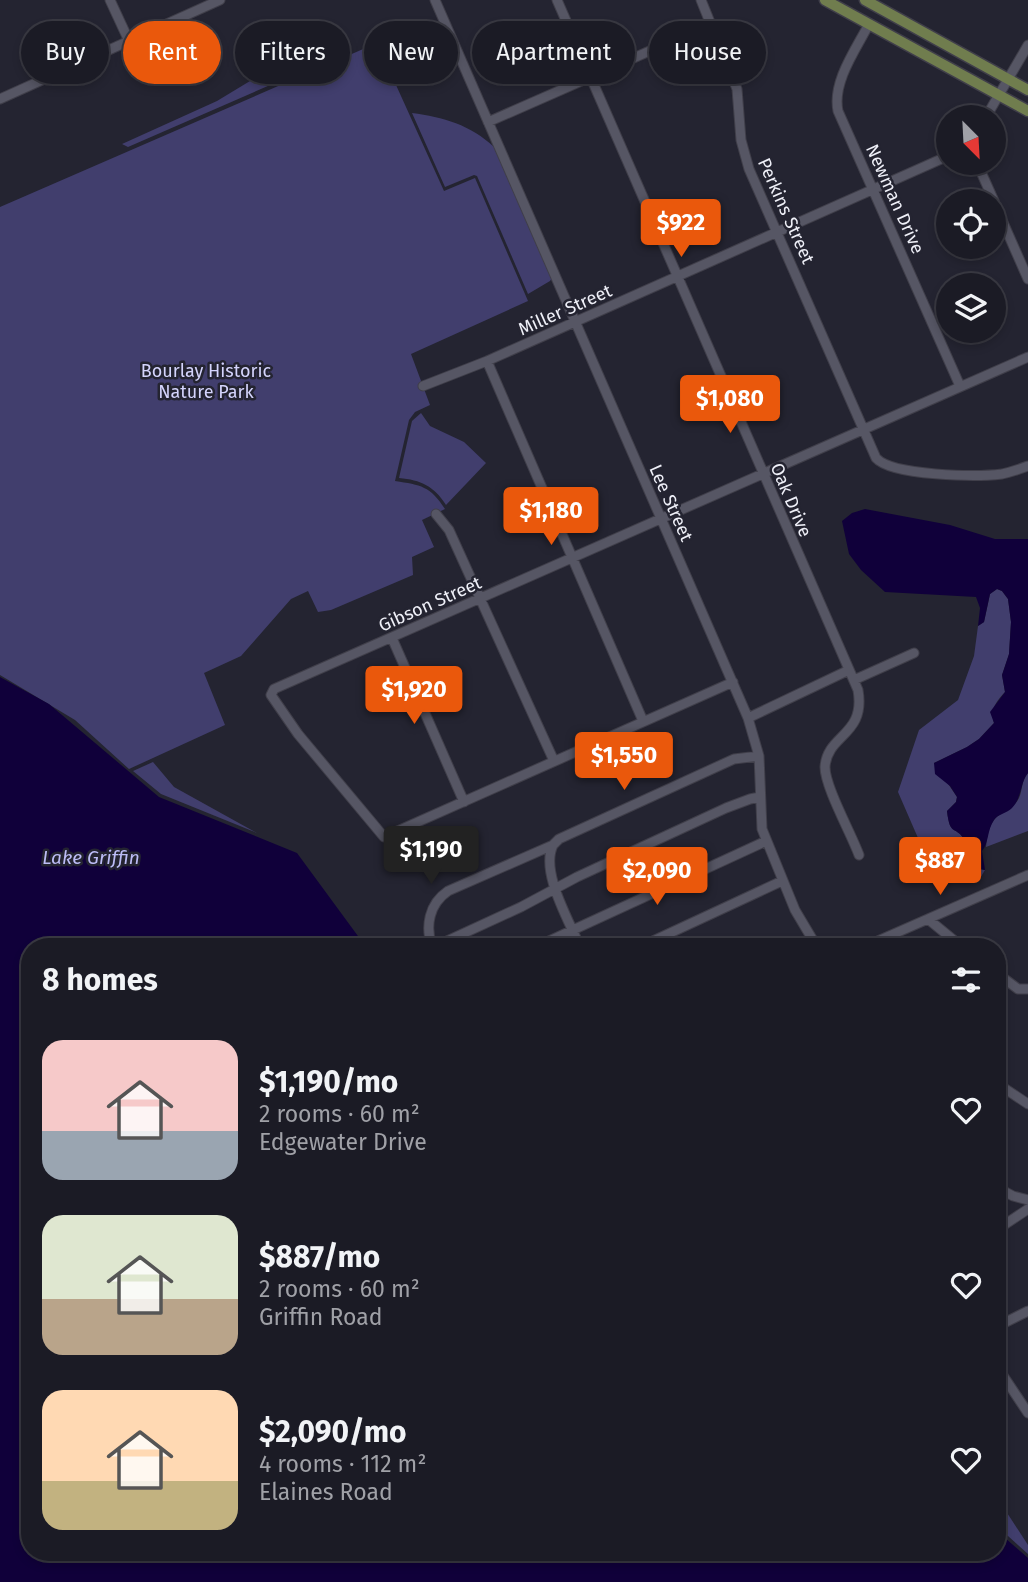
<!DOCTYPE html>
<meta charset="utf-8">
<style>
:root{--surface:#1b1b25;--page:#24242d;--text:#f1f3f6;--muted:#a0a1a7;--line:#393942;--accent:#ea580c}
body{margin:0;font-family:"Fira Sans",sans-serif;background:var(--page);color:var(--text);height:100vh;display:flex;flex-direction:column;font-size:26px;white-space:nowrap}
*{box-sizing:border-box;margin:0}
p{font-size:23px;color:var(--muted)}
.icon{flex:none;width:38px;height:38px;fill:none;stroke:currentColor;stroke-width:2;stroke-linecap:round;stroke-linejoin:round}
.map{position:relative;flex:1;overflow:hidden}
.drawer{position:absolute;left:21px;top:938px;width:985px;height:623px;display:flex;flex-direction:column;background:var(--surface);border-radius:28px;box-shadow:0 4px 10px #0003,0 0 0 2px var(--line)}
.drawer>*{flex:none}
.guide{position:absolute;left:21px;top:21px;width:987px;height:63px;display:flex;gap:14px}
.needle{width:46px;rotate:156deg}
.tools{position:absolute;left:936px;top:105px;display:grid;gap:14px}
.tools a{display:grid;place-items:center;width:70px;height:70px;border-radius:50%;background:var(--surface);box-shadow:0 4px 10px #0003,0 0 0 2px var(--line);font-size:35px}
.price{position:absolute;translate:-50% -60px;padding:0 16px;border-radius:7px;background:var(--accent);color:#fff;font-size:23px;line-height:46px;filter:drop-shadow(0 2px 4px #0008)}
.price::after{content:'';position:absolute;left:50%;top:42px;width:21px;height:16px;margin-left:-10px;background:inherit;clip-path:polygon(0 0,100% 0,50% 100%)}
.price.current{background:#222;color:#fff}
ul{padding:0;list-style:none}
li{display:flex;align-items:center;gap:21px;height:175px;padding:0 21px}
li span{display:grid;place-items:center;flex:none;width:196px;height:140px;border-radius:21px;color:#555}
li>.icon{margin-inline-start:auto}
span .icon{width:84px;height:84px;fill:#fffc;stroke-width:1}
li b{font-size:30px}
h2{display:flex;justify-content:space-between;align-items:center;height:84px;padding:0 21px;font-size:30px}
.chip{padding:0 24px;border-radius:32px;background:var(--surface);box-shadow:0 4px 10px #0003,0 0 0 2px var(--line);font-size:24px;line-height:63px}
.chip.current{background:var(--accent);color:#fff}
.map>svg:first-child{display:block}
</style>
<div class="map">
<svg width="1028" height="1582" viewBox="0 0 1028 1582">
<rect width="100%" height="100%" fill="#242431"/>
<!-- green -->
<path fill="#413e6d" d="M377 43 444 191 475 178 528 301 411 354 430 405 415 412 409 420 395 481C421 485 430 486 445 509L422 520 434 547 412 557 413 575 331 610 318 612 308 591 291 599 241 656 204 673 225 725 129 769 75 720 0 675V207Z
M293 70 300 72 128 147 122 144 217 101 255 78Z
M412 113C443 117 471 125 494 147L552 278 550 281 528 294 477 176 474 175 445 187Z
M421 413 430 426 464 442 486 463 446 505C434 486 421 480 399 478L412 421Z
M997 589 1002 591 1008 599 1011 622 1009 654 1002 675 1005 692C996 702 990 709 994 723L979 739 967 747 934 763 957 797 956 802 947 811C950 837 955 825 964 839 970 848 965 858 970 867L985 870 979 880 969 883 944 868 918 838 898 792 919 730 958 700 974 656 978 626 984 622 990 594Z
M153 762 174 787 257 833 161 794 133 771Z
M1028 773V831L986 847C987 838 988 828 994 820 1001 811 1013 810 1019 798 1023 789 1021 781 1028 773Z
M998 1499 1028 1545V1554L998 1527Z"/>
<!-- water -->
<path fill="#10003a" d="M865 509 950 525 995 539H1028V773C1020 783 1022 798 1012 808 1007 813 998 814 994 820 987 830 989 843 982 851L985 870 970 867C965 858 970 848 964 839 955 825 950 837 947 811L956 802 957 797 950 786 935 774 934 763 967 747 979 739 994 723 990 712 1005 692 1002 675 1009 654 1011 622 1008 599 1002 591 997 589 990 594 984 622 978 626 980 608 976 597 885 592 861 570 849 554 842 521 852 513Z
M0 677 49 704 159 797 297 853 366 947H30V1552H998V1532L1028 1558V1582H0Z"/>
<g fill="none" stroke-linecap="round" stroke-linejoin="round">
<!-- minor casing -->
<g stroke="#403f4a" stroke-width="11">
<path id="minor" d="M110 0 129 41
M435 0 748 718 759 756 762 829 795 910 817 947
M557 0 858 690C866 736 827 734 825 767 825 787 851 833 859 855
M701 0 737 89 741 140 749 169 876 458C892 476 977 477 1002 474 1011 472 1020 469 1028 466
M869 24C856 49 832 82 838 111L960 386
M0 99 220 0
M986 117 1028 45
M488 122 711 24
M977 163 994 201
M994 202 1028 279
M487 361 643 721
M423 386 487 361 948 156
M436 514 449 530 554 761
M392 638 464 802
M854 680 914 653
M733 682 384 837 298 734 271 695 274 689 1028 357
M748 718 849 670
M553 845C540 872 569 920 580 947
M928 919 962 947
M432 947C425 926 429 904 448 891L553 845 559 839 734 759 759 756
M434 947 521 907 577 877 726 808 750 799 760 797
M536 947 766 841
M640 947 782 881
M864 947 1028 875
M998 974 1018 989H1028
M998 1084 1028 1104
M998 1188 1013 1196 1028 1200
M998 1229 1028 1209
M998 1326 1028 1311
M998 1368 1028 1413"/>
</g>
<!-- major casing -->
<g stroke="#403f4a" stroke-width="13">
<path id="major" d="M825 0 1028 111
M865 0 1028 90"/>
</g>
<!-- minor -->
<use href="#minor" stroke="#565664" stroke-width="9"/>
<!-- major -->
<use href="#major" stroke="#707d4e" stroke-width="10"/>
</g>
<g text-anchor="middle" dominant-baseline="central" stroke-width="5" stroke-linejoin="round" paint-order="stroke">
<!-- street labels -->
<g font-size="18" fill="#eff0f8" stroke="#242431">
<text transform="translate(895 199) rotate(66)">Newman Drive</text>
<text transform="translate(786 211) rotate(66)">Perkins Street</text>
<text transform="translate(565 310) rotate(-24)">Miller Street</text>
<text transform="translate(791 500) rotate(67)">Oak Drive</text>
<text transform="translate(671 503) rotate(66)">Lee Street</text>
<text transform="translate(430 604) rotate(-24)">Gibson Street</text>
</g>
<!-- park labels -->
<g font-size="18" fill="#d4d4fc" stroke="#242431">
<text x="206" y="371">Bourlay Historic<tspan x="206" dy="21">Nature Park</tspan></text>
</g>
<!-- water labels -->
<g font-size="19" font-style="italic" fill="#bcbcf6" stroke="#242431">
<text x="91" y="857">Lake Griffin</text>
</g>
</g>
</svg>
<div class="tools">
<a><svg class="needle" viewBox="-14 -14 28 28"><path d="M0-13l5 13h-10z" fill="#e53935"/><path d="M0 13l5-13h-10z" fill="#a0a1a7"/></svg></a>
<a><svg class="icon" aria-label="locate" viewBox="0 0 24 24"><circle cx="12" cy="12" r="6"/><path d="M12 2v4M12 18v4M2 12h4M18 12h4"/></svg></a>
<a><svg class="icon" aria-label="layers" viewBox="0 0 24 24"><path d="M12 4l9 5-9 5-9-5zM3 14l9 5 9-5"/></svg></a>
</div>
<b class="price" style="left:681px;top:259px">$922</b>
<b class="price" style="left:730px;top:435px">$1,080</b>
<b class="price" style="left:551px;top:547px">$1,180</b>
<b class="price" style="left:414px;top:726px">$1,920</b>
<b class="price" style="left:624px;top:792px">$1,550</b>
<b class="price current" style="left:431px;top:886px">$1,190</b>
<b class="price" style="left:940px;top:897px">$887</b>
<b class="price" style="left:657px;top:907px">$2,090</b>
<div class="guide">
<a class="chip">Buy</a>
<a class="chip current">Rent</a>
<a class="chip">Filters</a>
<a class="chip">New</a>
<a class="chip">Apartment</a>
<a class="chip">House</a>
</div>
<section class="drawer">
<h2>8 homes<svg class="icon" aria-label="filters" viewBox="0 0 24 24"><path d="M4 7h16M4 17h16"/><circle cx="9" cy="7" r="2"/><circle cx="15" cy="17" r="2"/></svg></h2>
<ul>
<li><span style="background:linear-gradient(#f6c9c9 65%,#9aa5b1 0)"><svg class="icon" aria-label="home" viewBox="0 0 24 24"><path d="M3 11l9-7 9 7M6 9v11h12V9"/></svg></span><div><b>$1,190/mo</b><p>2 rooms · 60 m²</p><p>Edgewater Drive</p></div><svg class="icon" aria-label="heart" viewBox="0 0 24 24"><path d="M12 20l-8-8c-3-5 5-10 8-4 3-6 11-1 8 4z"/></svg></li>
<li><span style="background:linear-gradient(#dfe7d0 60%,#b9a48a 0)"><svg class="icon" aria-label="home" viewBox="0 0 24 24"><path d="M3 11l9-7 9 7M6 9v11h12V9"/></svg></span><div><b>$887/mo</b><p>2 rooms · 60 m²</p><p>Griffin Road</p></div><svg class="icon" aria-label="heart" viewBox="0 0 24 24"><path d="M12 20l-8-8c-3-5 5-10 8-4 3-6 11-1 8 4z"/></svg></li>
<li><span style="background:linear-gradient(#ffd9b3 65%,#c2b280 0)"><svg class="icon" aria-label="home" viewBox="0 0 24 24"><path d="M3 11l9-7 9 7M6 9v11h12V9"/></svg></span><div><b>$2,090/mo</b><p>4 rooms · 112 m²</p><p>Elaines Road</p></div><svg class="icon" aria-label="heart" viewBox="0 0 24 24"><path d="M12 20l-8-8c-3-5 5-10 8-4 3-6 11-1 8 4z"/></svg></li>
</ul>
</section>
</div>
